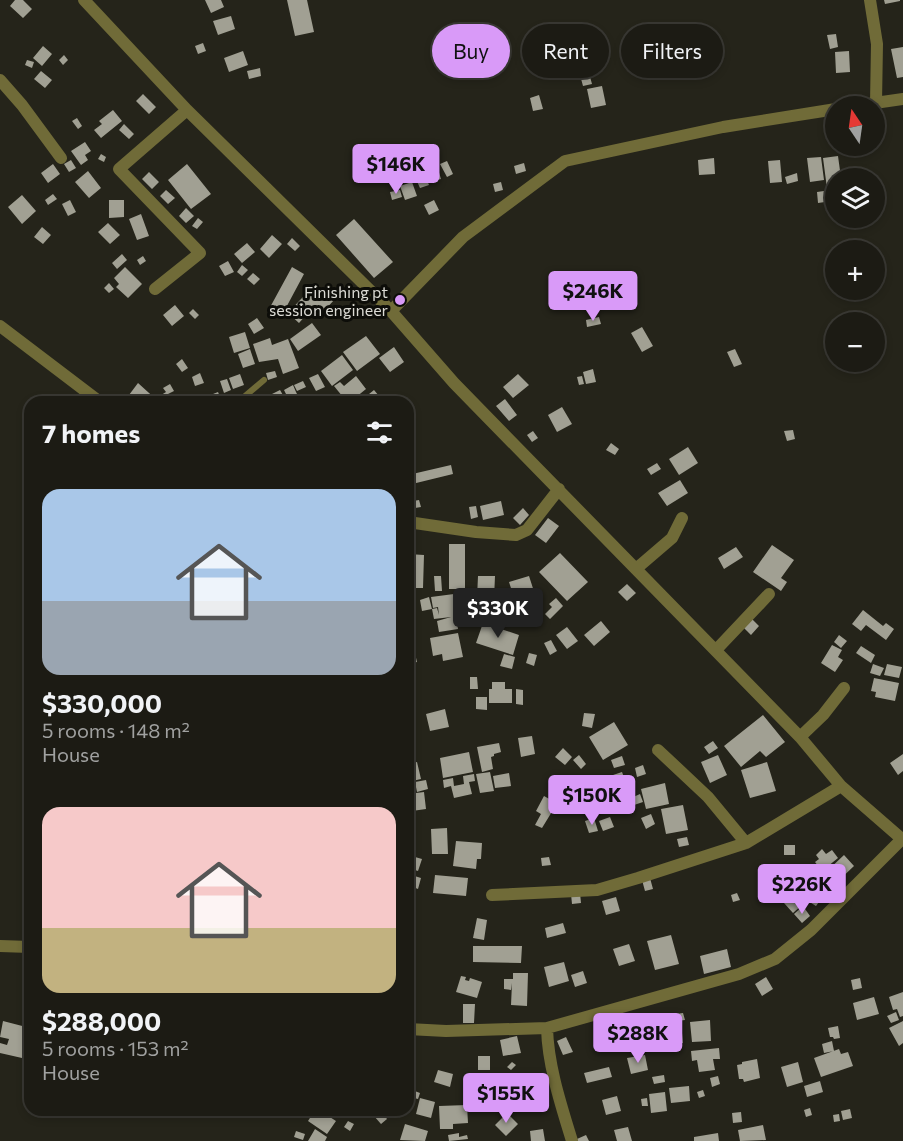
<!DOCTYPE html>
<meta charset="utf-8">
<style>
:root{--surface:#1c1b14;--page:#25241d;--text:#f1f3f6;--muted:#a0a1a0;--line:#3a3934;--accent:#d99af8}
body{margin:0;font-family:Commissioner,sans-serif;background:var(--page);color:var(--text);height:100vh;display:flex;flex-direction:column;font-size:22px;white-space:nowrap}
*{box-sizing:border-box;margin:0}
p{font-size:20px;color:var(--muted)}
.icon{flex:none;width:33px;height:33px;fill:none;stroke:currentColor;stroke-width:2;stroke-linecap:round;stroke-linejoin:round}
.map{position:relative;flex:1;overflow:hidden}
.sheet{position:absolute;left:24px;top:396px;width:390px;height:720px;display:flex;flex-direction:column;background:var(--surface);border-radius:18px;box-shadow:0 3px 9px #0003,0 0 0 2px var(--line)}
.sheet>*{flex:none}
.guide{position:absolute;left:432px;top:24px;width:381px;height:54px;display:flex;gap:12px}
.needle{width:39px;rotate:347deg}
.buttons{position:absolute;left:825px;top:96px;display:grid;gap:12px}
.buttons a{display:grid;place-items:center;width:60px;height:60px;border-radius:50%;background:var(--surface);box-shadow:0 3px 9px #0003,0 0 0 2px var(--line);font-size:30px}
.price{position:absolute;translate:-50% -51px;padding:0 14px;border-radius:6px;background:var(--accent);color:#111;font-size:20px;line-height:39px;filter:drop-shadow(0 2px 3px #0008)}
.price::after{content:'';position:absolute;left:50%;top:36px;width:18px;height:14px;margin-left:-9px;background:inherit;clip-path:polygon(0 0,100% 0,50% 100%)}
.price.current{background:#222;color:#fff}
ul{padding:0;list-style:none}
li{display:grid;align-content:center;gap:12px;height:318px;padding:0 18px}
li span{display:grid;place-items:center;height:186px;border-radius:18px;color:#555}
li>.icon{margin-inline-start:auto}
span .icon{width:108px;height:108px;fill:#fffc;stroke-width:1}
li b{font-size:26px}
h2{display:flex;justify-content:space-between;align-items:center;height:72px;padding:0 18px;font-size:26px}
.tag{padding:0 21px;border-radius:27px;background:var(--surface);box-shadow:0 3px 9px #0003,0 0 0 2px var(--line);font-size:21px;line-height:54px}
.tag.current{background:var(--accent);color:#111}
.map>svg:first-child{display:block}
</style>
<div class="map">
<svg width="903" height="1141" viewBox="0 0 903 1141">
<rect width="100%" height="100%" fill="#25241a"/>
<!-- building -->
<path fill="#a1a093" d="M15 0H23L32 9 23 18 10 6Z
M205 0H221L224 7 211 13Z
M287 0H307L314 32 295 36Z
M884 0H900V1L885 4Z
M231 16 235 29 218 35 213 21Z
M836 34 838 47 830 49 827 35Z
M203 43 206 51 198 54 195 46Z
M43 46 52 54 42 66 33 58Z
M903 47V77L897 78 891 49Z
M243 51 248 65 229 72 224 58Z
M849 51 850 72 836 73 835 52Z
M64 55 68 60 63 65 59 60Z
M27 60 34 62 32 68 25 65Z
M260 68 261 76 249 79 247 71Z
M41 71 52 80 45 88 34 79Z
M589 73 592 84 583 86 580 75Z
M602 86 606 105 591 108 587 89Z
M143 94 156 107 149 114 136 101Z
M539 95 543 109 533 111 530 98Z
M113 110 122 121 101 138 94 130 102 124 99 121Z
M77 118 82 126 78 129 72 121Z
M124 124 134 134 129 139 119 130Z
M85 142 91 151 85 155 88 160 81 165 71 151Z
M101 154 106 157 104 162 98 159Z
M838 156 841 178H836V195L828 196 823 158Z
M821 157 824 180 810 182 807 158Z
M714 158 715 174 699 175 698 160Z
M71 160 76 168 69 172 64 164Z
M780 160 782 182 770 183 768 161Z
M447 161 453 174 447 177 440 164Z
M524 163 526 171 516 174 514 166Z
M53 164 60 174 48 183 41 173Z
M187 164 211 194 191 209 168 180Z
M438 169 441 179 433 181 430 172Z
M88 171 101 188 89 198 75 182Z
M149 172 159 182 152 189 142 179Z
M424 173 429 185 420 188 415 177Z
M797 173 798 181 787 184 785 177Z
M412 182 417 196 405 200 400 186Z
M501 182 503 190 495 192 493 184Z
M166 190 175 198 168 204 160 196Z
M400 190 402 197 392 200 390 192Z
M824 191 825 202 818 203 817 192Z
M53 194 57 199 48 205 45 200Z
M22 195 36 211 22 224 8 207Z
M70 200 76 212 68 216 62 204Z
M109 200H124V217L109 218Z
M434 200 439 210 429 215 424 205Z
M186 208 194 216 186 223 179 216Z
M141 214 149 236 137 240 129 219Z
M198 218 203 222 197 229 192 226Z
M354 219 393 262 374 278 336 235Z
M108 223 120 235 110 244 98 232Z
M42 227 51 235 43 244 34 237Z
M272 235 282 244 269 258 260 249Z
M292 238 300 246 295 251 287 244Z
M247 243 255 252 242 263 234 254Z
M122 254 127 260 117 269 112 263Z
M143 256 146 261 140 265 137 260Z
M228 261 234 272 225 276 219 266Z
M242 265 248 270 242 276 237 272Z
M125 267 142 284 128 298 116 287 119 284 114 278Z
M292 267 304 274 281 317 268 311Z
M253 273 260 279 254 285 247 279Z
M109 283 114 289 109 293 104 288Z
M315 284 335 299 323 312 315 305 299 323 288 313Z
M175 305 184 316 172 326 163 315Z
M193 309 199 315 195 319 189 313Z
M599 317 601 324 587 327 586 320Z
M257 318 264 328 254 334 248 324Z
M312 323 321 335 298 351 290 339Z
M642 327 653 346 642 352 631 333Z
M245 332 250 348 234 353 229 337Z
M366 336 380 354 357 371 343 352Z
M270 338 272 345 288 339 299 368 283 374 278 359 259 362 253 344Z
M394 347 404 362 390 372 379 358Z
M250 349 255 364 243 368 238 354Z
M735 349 742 364 734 367 727 352Z
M342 355 353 370 332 386 321 371Z
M182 359 188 368 182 372 176 364Z
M593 369 596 382 586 384 583 372Z
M275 371 277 377 268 380 266 373Z
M200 373 204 383 195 386 192 377Z
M240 374 244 385 233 389 229 378Z
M318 374 325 387 316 391 309 378Z
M518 374 529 385 513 398 503 387Z
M356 376 366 389 350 402H347L334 386 340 382 344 386Z
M582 376 584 384 579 385 577 377Z
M227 379 231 390 224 393 220 381Z
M303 381 306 387 297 391 294 385Z
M138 383 159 402H129L126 399Z
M170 384 174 391 166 395 170 400 161 402 158 397 166 392 163 388Z
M293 385 296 392 301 402H290L284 390Z
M280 390 287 402H261L260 400Z
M374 390 384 402H359Z
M218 392 222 402H193Z
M505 399 517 415 509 421 496 406Z
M562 407 572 424 557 432 548 415Z
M793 430 795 439 787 441 784 431Z
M533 431 538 438 532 442 527 435Z
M611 443 619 449 615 455 606 450Z
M688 447 698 463 679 475 669 459Z
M657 463 661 469 651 475 647 469Z
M451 465 453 474 408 485V475Z
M680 480 688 493 667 506 658 493Z
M408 486 413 501 419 500 421 507 415 508 413 504 414 510 408 512Z
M501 501 504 515 483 520 480 506Z
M476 506 478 517 471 519 469 507Z
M523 508 529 515 520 525 513 518Z
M548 518 559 526 546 543 535 535Z
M449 544H465V589H449Z
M772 545 794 560 781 578 787 582 781 591 753 572Z
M736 547 743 557 724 569 718 558Z
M560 553 588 582 567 601 539 572Z
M408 554 424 555 423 588H408Z
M434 576H441L442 591H435Z
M478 576H495L494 599 477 598Z
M529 576 540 610 520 616 509 582Z
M627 584 636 593 627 601 618 592Z
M454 594 458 616H456L458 629 439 632 437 621 451 617 434 619 432 609 437 608 439 615 438 607 433 608 431 597Z
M429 597 432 609 422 611 420 600Z
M556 598 563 606 550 619 545 614 552 607 549 604Z
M490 601 512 608 507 626 485 620Z
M472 604H483V614H473Z
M863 610 883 626 886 623 894 629 886 640 866 625 861 631 852 624Z
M752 619 759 626 751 635 744 628Z
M601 621 610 632 594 646 584 635Z
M483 623 519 635 513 655 476 643Z
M567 627 578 641 567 649 556 635Z
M458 633 463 657 443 661 442 654 433 656 430 638Z
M839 635 847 641 841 648 834 642Z
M551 640 557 651 550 655 544 643Z
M832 645 842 650 838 657 843 660 835 672 821 663Z
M861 646 875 655 871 663 856 653Z
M414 649 417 662 408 664V650Z
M529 653 537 655 534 666 526 663Z
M504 654 515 657 512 669 500 666Z
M873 664 884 668 880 676 870 673Z
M887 664 902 667 899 678 884 675Z
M470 677H477L478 689H470Z
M874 678 899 683 895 701 875 697 876 692 871 691Z
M492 682H505V689H512V703H489V689H492Z
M516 689 523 690V705L516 704Z
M476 697H487V710L476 709Z
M445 709 449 727 430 731 426 714Z
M584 713 595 714 592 728 582 726Z
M763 715 785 742 766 757 760 751 741 767 724 746Z
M614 722 628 745 603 760 589 737Z
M413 731 415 739 408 741V732Z
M532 736 535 754 521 757 518 738Z
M713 741 718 748 709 754 704 747Z
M499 743 501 752 494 754V756L491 757 493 769 482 772 477 747Z
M563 748 572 757 565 765 555 757Z
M469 752 473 772 443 778 440 758Z
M903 754V771L898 775 890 763Z
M579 755 586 764 581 769 573 760Z
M718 755 727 775 710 783 701 762Z
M622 756 625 765 614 768 611 760Z
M417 762 421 779 408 782V764Z
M767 762 776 791 750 798 741 770Z
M643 765 646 774 637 777 635 768Z
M490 772 494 791 480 793 476 774Z
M622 772 625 780 616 784 613 775Z
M509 773 511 786 495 788 493 776Z
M474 774 475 781 469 782 472 794 454 798 451 786 444 788 443 780 453 778 454 786 464 784 463 776Z
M426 780 428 789 417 792 415 782Z
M665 783 669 804 646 809 641 789Z
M424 792 426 809 412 811 415 823 408 824V794Z
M640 794 643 802 634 805 631 798Z
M544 796 560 805 557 812 553 810 542 828 535 825 541 814 536 811Z
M683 805 688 830 666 834 661 809Z
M651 814 655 824 646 829 641 818Z
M610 817 614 827 603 831 599 821Z
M594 818 598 831 589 833 585 821Z
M447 828 448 854H432L431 829Z
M687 837 689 845 679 847 677 839Z
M456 841 482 843 481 859H477L476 869 453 866Z
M784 845H795V855H784Z
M822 849 826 854 832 850 838 858 822 871 815 862 819 859 816 855Z
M408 855 422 859 418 871 408 868Z
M844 855 854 866 834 885 824 874Z
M549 857 551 865 542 866 541 858Z
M408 874 421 878 418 889 408 885Z
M435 875 468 878 466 896 433 893Z
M650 878 653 889 645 891 642 880Z
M815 890 824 895 816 906 808 901Z
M580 893 581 903 572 904 571 894Z
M737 893 740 900 733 902 731 895Z
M794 895 802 905 793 913 784 903Z
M616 897 620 911 606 915 602 901Z
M803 906 810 916 802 923 794 914Z
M477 918 487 920 484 940 473 938Z
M563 923 566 933 547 938 545 928Z
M671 935 679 964 655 970 647 941Z
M629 944 635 961 619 966 613 949Z
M473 946H522L521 963 473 962Z
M727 949 731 967 704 974 700 956Z
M564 962 569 981 549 987 544 967Z
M583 971 587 983 575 987 571 975Z
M513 973H528L527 1006 511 1005 512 983 511 990 504 989V979H513Z
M461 976 466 977 465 980 469 981 470 978 482 982 477 998 456 992Z
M766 977 773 989 762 996 755 984Z
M860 978 862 988 853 990 851 980Z
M903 992V1016L900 1017 897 1009 893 1010 889 997Z
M874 997 879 1014 857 1020 853 1003Z
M463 1004H475L474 1023H463Z
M896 1012 899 1020 891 1023 887 1016Z
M683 1013 685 1020 677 1021 675 1014Z
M710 1020 711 1041 692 1042 690 1022Z
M3 1021 30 1028 22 1058 0 1053V1043L7 1045 9 1039 0 1037Z
M903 1021V1043L899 1046 889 1028Z
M681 1023 683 1043 664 1045 662 1025Z
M838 1026 840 1038 834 1039 833 1037H830L828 1028Z
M517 1036 521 1053 503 1056 500 1040Z
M566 1037 573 1052 563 1055 557 1041Z
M647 1037 648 1046 641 1047 640 1038Z
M832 1041 834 1051 824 1053 822 1044Z
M719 1048 720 1059H713L715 1070 699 1072 697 1060 692 1061 691 1051Z
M839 1049 841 1054 848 1052 853 1066 821 1077 814 1058Z
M645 1055 648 1070 631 1074 627 1058Z
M478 1056H490V1070H478Z
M757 1059 760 1078 744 1082 743 1079H739L737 1065 742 1064V1062Z
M512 1062 516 1065 511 1070 507 1067Z
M798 1062 803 1082 787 1087 781 1067Z
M609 1067 612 1077 587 1083 584 1073Z
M438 1070 453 1074 450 1087 434 1082Z
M664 1075 665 1082 654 1084 652 1077Z
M718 1076 720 1084 712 1087 710 1078Z
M495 1080 497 1088 491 1090 489 1081Z
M820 1081 823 1092 807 1097 804 1086Z
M689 1086 690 1101 671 1103 669 1088Z
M412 1090 420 1093 418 1099 410 1097Z
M703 1090 705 1096 699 1098 697 1092Z
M665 1092 667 1111 651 1113 649 1094Z
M617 1096 621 1111 606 1115 602 1100Z
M420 1098 435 1102 431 1118 416 1114Z
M647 1098 648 1106H642L641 1099Z
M467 1105 468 1123 453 1124V1129H440L439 1106Z
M810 1108 812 1115 806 1117 804 1110Z
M850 1109 852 1118 843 1120 841 1111Z
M315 1110H319L336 1121 327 1134 308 1121Z
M381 1111 387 1119 381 1124 374 1116Z
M741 1112 742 1122 733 1123 732 1113Z
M507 1113 518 1124 506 1136 495 1125Z
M839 1114 840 1121 834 1122 833 1115Z
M348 1121 354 1124 350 1131 344 1127Z
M405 1124 428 1131 425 1141 400 1140Z
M763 1125 766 1140 740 1141 738 1130Z
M628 1127 632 1141H617L614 1130Z
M315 1129 327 1137 325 1141H308Z
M543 1129 545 1141H531L530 1131Z
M296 1131 305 1134 303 1140 294 1137Z
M459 1133V1137L467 1135 468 1139 449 1141 448 1135Z
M718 1133 719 1141H694V1137Z
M586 1135 589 1141H578L577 1139Z"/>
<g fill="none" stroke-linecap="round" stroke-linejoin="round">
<!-- lane -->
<path stroke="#706b38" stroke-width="6" d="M238 402 264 380"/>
<!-- street -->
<path stroke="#706b38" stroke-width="12" d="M84 0 187 110 391 311 454 383 800 737 841 786 903 840
M870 0 877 44 876 103
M0 80 22 105 61 158
M854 106 903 99
M155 289 200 253 119 169 187 110
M391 311 463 237 565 161 723 127 836 109
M0 326 100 402
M408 522 476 532 516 535 527 530 559 489
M637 568 672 538 682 518
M716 650 769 594
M800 737 823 715 844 688
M658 750 708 797 746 843
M492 895 597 890 638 878 746 843 841 786
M0 946 30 947
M547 1028C548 1066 561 1105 572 1141
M408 1029 446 1031 547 1028 739 974 775 959 811 930 902 839"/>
</g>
<!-- markers -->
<circle fill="#d99af8" stroke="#0d0d09" stroke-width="2" cx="400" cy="300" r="6"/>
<g text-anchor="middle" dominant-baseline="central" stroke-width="6" stroke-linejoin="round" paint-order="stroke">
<!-- poi labels -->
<g font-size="16" fill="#dcdbd5" stroke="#0d0d09" text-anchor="end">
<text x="388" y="291">Finishing pt<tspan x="388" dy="18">session engineer</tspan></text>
</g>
</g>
</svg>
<div class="buttons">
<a><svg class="needle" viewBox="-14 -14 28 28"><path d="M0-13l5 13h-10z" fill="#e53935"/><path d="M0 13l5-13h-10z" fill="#a0a1a0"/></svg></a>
<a><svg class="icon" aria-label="layers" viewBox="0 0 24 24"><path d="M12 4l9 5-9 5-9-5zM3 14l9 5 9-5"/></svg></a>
<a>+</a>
<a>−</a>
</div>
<b class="price" style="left:396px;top:195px">$146K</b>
<b class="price" style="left:593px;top:322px">$246K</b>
<b class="price current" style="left:498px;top:639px">$330K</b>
<b class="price" style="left:592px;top:826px">$150K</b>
<b class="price" style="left:802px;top:915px">$226K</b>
<b class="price" style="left:638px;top:1064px">$288K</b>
<b class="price" style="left:506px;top:1124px">$155K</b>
<div class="guide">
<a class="tag current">Buy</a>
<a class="tag">Rent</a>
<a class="tag">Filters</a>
</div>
<section class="sheet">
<h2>7 homes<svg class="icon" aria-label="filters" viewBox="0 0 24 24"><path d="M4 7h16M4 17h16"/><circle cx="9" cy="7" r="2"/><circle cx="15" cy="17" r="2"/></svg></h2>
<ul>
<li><span style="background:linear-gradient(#a9c7e8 60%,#9aa5b1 0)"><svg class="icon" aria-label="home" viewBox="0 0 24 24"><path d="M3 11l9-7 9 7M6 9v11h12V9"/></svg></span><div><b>$330,000</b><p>5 rooms · 148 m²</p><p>House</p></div></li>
<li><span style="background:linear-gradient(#f6c9c9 65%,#c2b280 0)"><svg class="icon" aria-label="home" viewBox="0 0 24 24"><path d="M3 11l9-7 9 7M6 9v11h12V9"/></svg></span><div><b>$288,000</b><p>5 rooms · 153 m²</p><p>House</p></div></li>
</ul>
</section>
</div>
